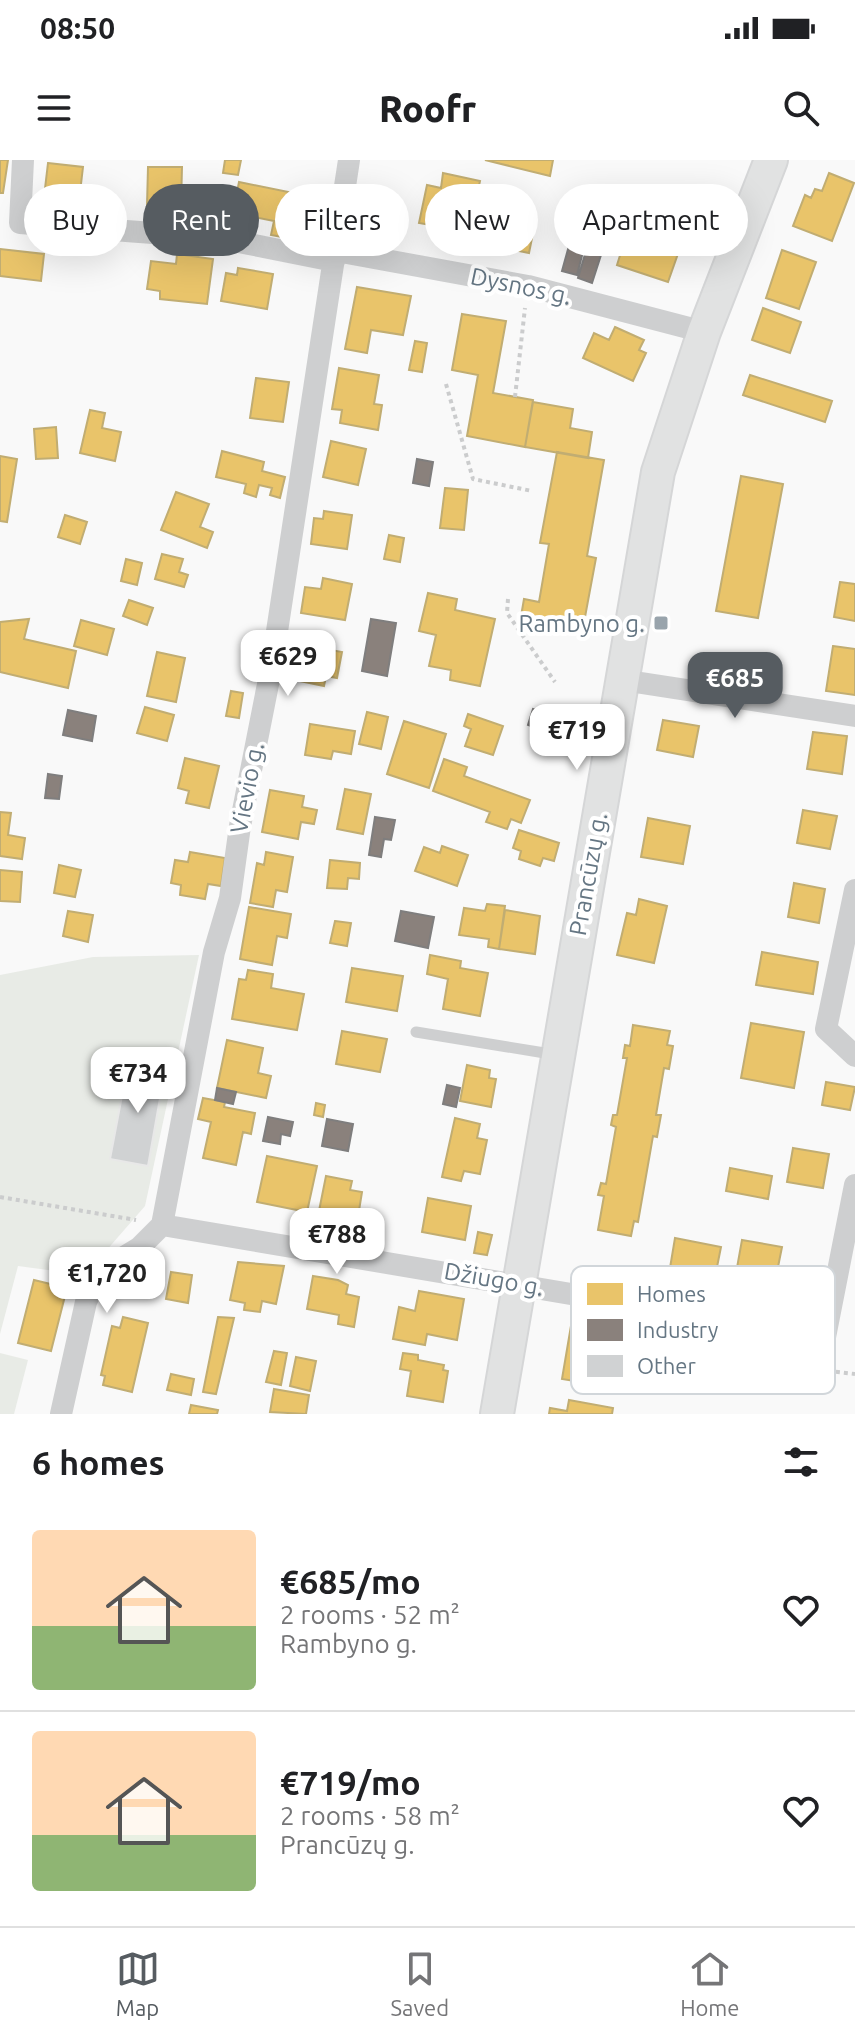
<!DOCTYPE html>
<meta charset="utf-8">
<style>
:root{--surface:#fff;--page:#f6f6f6;--text:#202124;--muted:#757577;--line:#e0e0e0;--accent:#565c61}
body{margin:0;font-family:Ubuntu,sans-serif;background:var(--page);color:var(--text);height:100vh;display:flex;flex-direction:column;font-size:30px;white-space:nowrap}
*{box-sizing:border-box;margin:0}
p{font-size:26px;color:var(--muted)}
.icon{flex:none;width:44px;height:44px;fill:none;stroke:currentColor;stroke-width:2;stroke-linecap:round;stroke-linejoin:round}
.map{position:relative;height:1254px;overflow:hidden}
.drawer{display:flex;flex-direction:column;background:var(--surface);flex:1}
.drawer>*{flex:none}
.top-card{position:absolute;left:24px;top:24px;width:808px;height:72px;display:flex;gap:16px}
.price{position:absolute;translate:-50% -68px;padding:0 18px;border-radius:16px;background:#fff;color:#222;font-size:26px;line-height:52px;filter:drop-shadow(0 2px 4px #0008)}
.price::after{content:'';position:absolute;left:50%;top:48px;width:24px;height:18px;margin-left:-12px;background:inherit;clip-path:polygon(0 0,100% 0,50% 100%)}
.price.current{background:var(--accent);color:#fff}
ul{padding:0;list-style:none}
li{display:flex;align-items:center;gap:24px;height:200px;padding:0 32px}
li+li{border-top:2px solid var(--line)}
li span{display:grid;place-items:center;flex:none;width:224px;height:160px;border-radius:8px;color:#555}
li>.icon{margin-inline-start:auto}
span .icon{width:96px;height:96px;fill:#fffc;stroke-width:1}
li b{font-size:34px}
h2{display:flex;justify-content:space-between;align-items:center;height:96px;padding:0 32px;font-size:34px}
.pill{padding:0 28px;border-radius:36px;background:var(--surface);box-shadow:0 8px 32px #0002;font-size:28px;line-height:72px}
.pill.current{background:var(--accent);color:#fff}
.status{display:flex;justify-content:space-between;align-items:center;height:56px;padding:0 40px;background:var(--surface);direction:ltr}
.status svg{height:22px;fill:currentColor}
header{display:flex;justify-content:space-between;align-items:center;height:104px;padding:0 32px;background:var(--surface);font-size:36px;font-weight:800}
.tabs{display:flex;justify-content:space-around;align-items:center;height:112px;border-top:2px solid var(--line);background:var(--surface);font-size:22px;color:var(--muted)}
.tabs a{display:grid;justify-items:center;gap:4px}
.tabs .current{color:var(--accent)}
.map>svg:first-child{display:block}
</style>
<div class="status"><b>08:50</b><svg viewBox="0 0 49 12"><path d="M0 12V9h3v3zM5 12V6h3v6zM10 12V3h3v9zM15 12V0h3v12zM26 1h20v11H26zM47 4h2v5h-2z"/></svg></div>
<header><svg class="icon" aria-label="menu" viewBox="0 0 24 24"><path d="M4 6h16M4 12h16M4 18h16"/></svg>Roofr<svg class="icon" aria-label="search" viewBox="0 0 24 24"><circle cx="10" cy="10" r="6"/><path d="M15 15l6 6"/></svg></header>
<div class="map">
<svg width="855" height="1254" viewBox="0 0 855 1254">
<rect width="100%" height="100%" fill="#f9f9f9"/>
<!-- green -->
<path fill="#e8ebe6" d="M199 795 145 1046 85 1115 18 1106 0 1174V815L93 797Z
M0 1193 28 1200 14 1254H0Z"/>
<!-- homes -->
<path fill="#e9c46a" stroke="#c1ad72" stroke-width="2" d="M0 0H8L3 33H0Z
M225 0H241L238 15 223 13Z
M485 0H553L550 16Z
M48 3 83 7 79 41 44 37Z
M148 7H182L181 46H147Z
M443 13 480 21 465 90 439 85 442 67 419 63 427 25 441 28Z
M829 13 854 23 832 81 793 66 805 35 811 38 815 29 822 31Z
M239 22 313 37 304 81 271 75 274 61 233 53Z
M502 51 536 58 529 93 495 86Z
M628 70 680 88 668 122 617 105Z
M0 89 44 94 41 121 0 116Z
M782 90 816 102 799 149 766 138Z
M177 94 213 99 207 144 160 139V131L147 129 151 101 176 104Z
M238 108 273 114 267 149 221 141 226 113 237 115Z
M357 127 411 136 403 175 371 170 367 193 345 189Z
M763 148 801 162 790 193 752 180Z
M462 154 506 161 493 233 533 240 525 287 467 276 478 215 452 210Z
M615 167 644 180 639 190 646 193 633 221 583 198 594 173 609 180Z
M415 181 427 183 422 212 409 210Z
M339 208 379 215 374 244 382 245 378 270 340 263 342 250 332 249Z
M750 215 832 241 825 262 743 235Z
M256 218 289 222 283 262 250 258Z
M533 242 573 249 570 268 592 272 588 298 525 287Z
M90 250 105 253 102 268 121 272 115 301 80 293Z
M56 267 58 298 36 299 34 269Z
M331 281 366 289 358 325 323 317Z
M222 291 264 302 262 311 285 317 280 338 270 335 272 328 259 325 256 337 244 333 246 324 216 317Z
M557 292 604 300 587 396 596 398 582 473 520 462 524 439 539 442 549 384 540 383Z
M0 296 17 299 7 362 0 361Z
M741 316 783 324 758 458 716 451Z
M445 328 468 330 464 370 440 368Z
M176 332 209 344 200 367 213 372 207 388 161 370Z
M324 351 352 355 347 389 311 384 314 358 323 359Z
M65 355 87 362 80 384 58 377Z
M389 375 404 378 400 402 384 399Z
M162 394 183 399 179 412 188 415 184 427 155 419Z
M126 399 142 403 137 425 121 421Z
M323 418 352 424 345 460 301 453 305 427 321 429Z
M840 422 855 424V461L834 457Z
M428 433 457 439 455 450 495 459 480 526 450 520 451 510 429 506 436 475 419 471Z
M129 440 153 448 147 465 123 456Z
M29 459 24 479 76 491 68 528 0 512V462Z
M81 460 114 469 107 495 74 486Z
M297 484 342 492 337 518 326 516 324 526 290 519Z
M833 486 855 489V535L826 531Z
M157 492 185 498 176 542 147 536Z
M231 531 243 533 239 558 226 556Z
M145 547 174 555 167 581 137 573Z
M367 552 388 557 381 589 359 584Z
M468 554 503 566 493 595 465 586 471 569 464 566Z
M663 560 699 566 693 597 657 590Z
M404 561 446 574 429 628 387 614Z
M310 564 355 571 351 594 333 591 331 599 305 595Z
M813 572 847 576 842 614 807 609Z
M185 598 219 606 209 648 186 643 189 631 178 628Z
M444 599 467 607 464 616 530 640 521 663 511 659 507 669 486 662 490 652 433 631Z
M345 629 371 634 363 674 337 669Z
M270 630 304 636 302 647 317 650 314 664 301 662 298 679 262 672Z
M803 650 837 656 830 689 797 683Z
M0 652 11 653 8 675 25 678 22 699 0 696Z
M648 658 690 666 683 704 641 697Z
M519 670 559 683 554 701 543 698 540 706 519 699 521 691 513 688Z
M442 686 468 695 457 726 415 711 424 687 440 693Z
M190 692 225 698 221 726 208 724 205 739 180 735 181 725 171 723 175 700 188 702Z
M266 692 293 697 287 732 276 730 273 747 250 743 257 703 264 705Z
M330 700 360 703 359 719 348 718 347 729 327 728Z
M59 705 81 710 75 737 54 733Z
M0 710 22 712 20 742 0 741Z
M794 723 825 729 819 763 788 757Z
M639 739 667 746 654 803 617 795 627 753 636 755Z
M487 744 505 746 499 789 488 787 489 779 459 775 464 748 485 751Z
M249 747 291 754 287 778 277 776 272 805 240 799Z
M505 750 540 756 535 794 499 789Z
M68 751 93 755 88 782 63 776Z
M335 761 351 763 347 786 330 783Z
M762 792 818 802 813 834 756 825Z
M430 795 461 801 460 808 488 813 480 856 443 849 448 819 427 814Z
M352 808 403 816 397 851 346 842Z
M248 810 273 814 271 828 304 834 297 870 232 859 239 819 246 820Z
M751 863 804 872 794 928 741 918Z
M633 865 670 871 667 885 673 886 669 909 664 908 656 955H661L657 977 653 976 638 1062 634 1061 631 1076 598 1070 604 1036 598 1035 601 1023 606 1024 616 967 611 965 613 955H617L627 898H623L625 885 630 886Z
M342 871 387 879 380 912 336 904Z
M227 880 263 888 258 913 271 916 266 938 217 928Z
M467 905 490 910 489 918 496 919 491 947 460 941Z
M826 922 855 927 850 950 822 945Z
M203 938 225 942 224 947 255 953 251 974 243 972 236 1005 203 998 211 962 198 959Z
M316 943 325 945 323 957 314 955Z
M455 958 480 964 477 978 487 980 480 1014 464 1011 461 1021 442 1017Z
M793 988 829 994 823 1028 787 1022Z
M267 996 317 1006 307 1052 257 1042Z
M730 1008 772 1016 768 1039 726 1031Z
M326 1016 352 1021 350 1030 362 1032 357 1063 318 1056Z
M428 1038 471 1046 465 1080 422 1072Z
M478 1072 492 1075 487 1095 474 1093Z
M675 1078 721 1087 715 1117 670 1108Z
M742 1080 782 1087 772 1137 733 1130Z
M238 1102 284 1106 276 1144 262 1141 260 1152 244 1150 245 1143 230 1140Z
M171 1112 192 1115 188 1143 166 1139Z
M313 1116 338 1120 348 1125 346 1134 359 1137 354 1167 338 1164 339 1155 307 1149Z
M34 1120 67 1128 51 1191 18 1183Z
M419 1131 464 1139 457 1180 427 1174 425 1185 393 1179 399 1147 415 1151Z
M573 1154 616 1161 605 1226 562 1219Z
M123 1157 148 1163 132 1232 103 1225 105 1216 101 1215 112 1166 120 1168Z
M218 1157 234 1158 216 1234 203 1232Z
M274 1191 287 1193 281 1225 266 1222Z
M403 1193 418 1195V1200L444 1205 443 1210 448 1211 443 1242 407 1236 411 1211 400 1209Z
M296 1197 316 1201 310 1231 290 1226Z
M171 1214 194 1219 191 1235 167 1230Z
M274 1229 309 1235 306 1254 270 1252Z
M569 1240 613 1248 612 1254H549L550 1248 567 1251Z
M191 1245 218 1250 217 1254H189Z"/>
<!-- industry -->
<path fill="#8a817c" stroke="#7f7e7e" stroke-width="2" d="M578 53 592 57 577 115 562 111Z
M586 91 601 95 592 123 578 118Z
M417 299 433 302 429 326 413 323Z
M371 459 396 463 387 516 362 511Z
M533 549 556 557 550 573 528 565Z
M68 550 96 556 92 581 63 575Z
M48 614 62 616 59 639 45 638Z
M375 657 395 660 391 680 384 679 381 697 369 695Z
M401 751 434 757 428 788 395 781Z
M447 925 460 928 456 947 443 944Z
M217 928 236 932 233 944 215 940Z
M268 957 293 962 290 976 281 974 280 984 263 981Z
M327 959 353 964 348 991 322 986Z"/>
<!-- building -->
<path fill="#d0d2d3" stroke="#e8e8e8" stroke-width="2" d="M128 904 165 910 148 1006 110 999Z"/>
<g fill="none" stroke-linecap="round" stroke-linejoin="round">
<!-- secondary casing -->
<g stroke="#d5d6d7" stroke-width="36">
<path id="secondary" d="M497 1254 658 312 704 172 771 0"/>
</g>
<!-- path -->
<path stroke="#cbcccd" stroke-width="4" stroke-dasharray="4 4" stroke-linecap="butt" d="M446 224 473 319 532 331
M515 237 525 148
M508 439 507 453 555 522
M0 1037 136 1060
M820 1210 855 1214"/>
<!-- lane -->
<path stroke="#cecfd0" stroke-width="11" d="M416 872 557 895"/>
<!-- street -->
<path stroke="#cecfd0" stroke-width="22" d="M23 0 20 63 219 78 334 101
M336 91 528 126 704 172
M622 520 855 556
M855 730 826 869 855 896
M162 1065 214 792 230 738 240 666 272 504 349 0
M162 1065 825 1177 855 1025
M61 1254 86 1142 96 1120 111 1105 139 1088 162 1065"/>
<!-- secondary -->
<use href="#secondary" stroke="#e1e2e2" stroke-width="32"/>
</g>
<!-- markers -->
<rect fill="#99a4ac" stroke="#fff" stroke-width="3" x="653" y="455" width="16" height="16" rx="4"/>
<g text-anchor="middle" dominant-baseline="central" stroke-width="8" stroke-linejoin="round" paint-order="stroke">
<!-- street labels -->
<g font-size="24" fill="#657683" stroke="#fff">
<text transform="translate(521 126) rotate(12)">Dysnos g.</text>
<text transform="translate(247 628) rotate(-79)">Vievio g.</text>
<text transform="translate(588 714) rotate(-80)">Prancūzų g.</text>
<text transform="translate(494 1119) rotate(10)">Džiugo g.</text>
</g>
<!-- poi labels -->
<g font-size="24" fill="#657683" stroke="#fff" text-anchor="end">
<text x="645" y="463">Rambyno g.</text>
</g>
</g>
<!-- legend -->
<rect x="571" y="1106" width="264" height="128" rx="12" fill="#fff" stroke="#d1d6da" stroke-width="2"/>
<rect x="587" y="1123" width="36" height="22" fill="#e9c46a"/>
<rect x="587" y="1159" width="36" height="22" fill="#8a817c"/>
<rect x="587" y="1195" width="36" height="22" fill="#d0d2d3"/>
<g font-size="22" fill="#657683">
<text x="637" y="1142">Homes</text>
<text x="637" y="1178">Industry</text>
<text x="637" y="1214">Other</text>
</g>
</svg>
<b class="price" style="left:288px;top:538px">€629</b>
<b class="price current" style="left:735px;top:560px">€685</b>
<b class="price" style="left:577px;top:612px">€719</b>
<b class="price" style="left:138px;top:955px">€734</b>
<b class="price" style="left:337px;top:1116px">€788</b>
<b class="price" style="left:107px;top:1155px">€1,720</b>
<div class="top-card">
<a class="pill">Buy</a>
<a class="pill current">Rent</a>
<a class="pill">Filters</a>
<a class="pill">New</a>
<a class="pill">Apartment</a>
</div>
</div>
<section class="drawer">
<h2>6 homes<svg class="icon" aria-label="filters" viewBox="0 0 24 24"><path d="M4 7h16M4 17h16"/><circle cx="9" cy="7" r="2"/><circle cx="15" cy="17" r="2"/></svg></h2>
<ul>
<li><span style="background:linear-gradient(#ffd9b3 60%,#8fb573 0)"><svg class="icon" aria-label="home" viewBox="0 0 24 24"><path d="M3 11l9-7 9 7M6 9v11h12V9"/></svg></span><div><b>€685/mo</b><p>2 rooms · 52 m²</p><p>Rambyno g.</p></div><svg class="icon" aria-label="heart" viewBox="0 0 24 24"><path d="M12 20l-8-8c-3-5 5-10 8-4 3-6 11-1 8 4z"/></svg></li>
<li><span style="background:linear-gradient(#ffd9b3 65%,#8fb573 0)"><svg class="icon" aria-label="home" viewBox="0 0 24 24"><path d="M3 11l9-7 9 7M6 9v11h12V9"/></svg></span><div><b>€719/mo</b><p>2 rooms · 58 m²</p><p>Prancūzų g.</p></div><svg class="icon" aria-label="heart" viewBox="0 0 24 24"><path d="M12 20l-8-8c-3-5 5-10 8-4 3-6 11-1 8 4z"/></svg></li>
</ul>
</section>
<nav class="tabs">
<a class="current"><svg class="icon" aria-label="map" viewBox="0 0 24 24"><path d="M3 6l6-2 6 2 6-2v14l-6 2-6-2-6 2zM9 4v14M15 6v14"/></svg>Map</a>
<a><svg class="icon" aria-label="saved" viewBox="0 0 24 24"><path d="M7 4h10v16l-5-4-5 4z"/></svg>Saved</a>
<a><svg class="icon" aria-label="home" viewBox="0 0 24 24"><path d="M3 11l9-7 9 7M6 9v11h12V9"/></svg>Home</a>
</nav>
